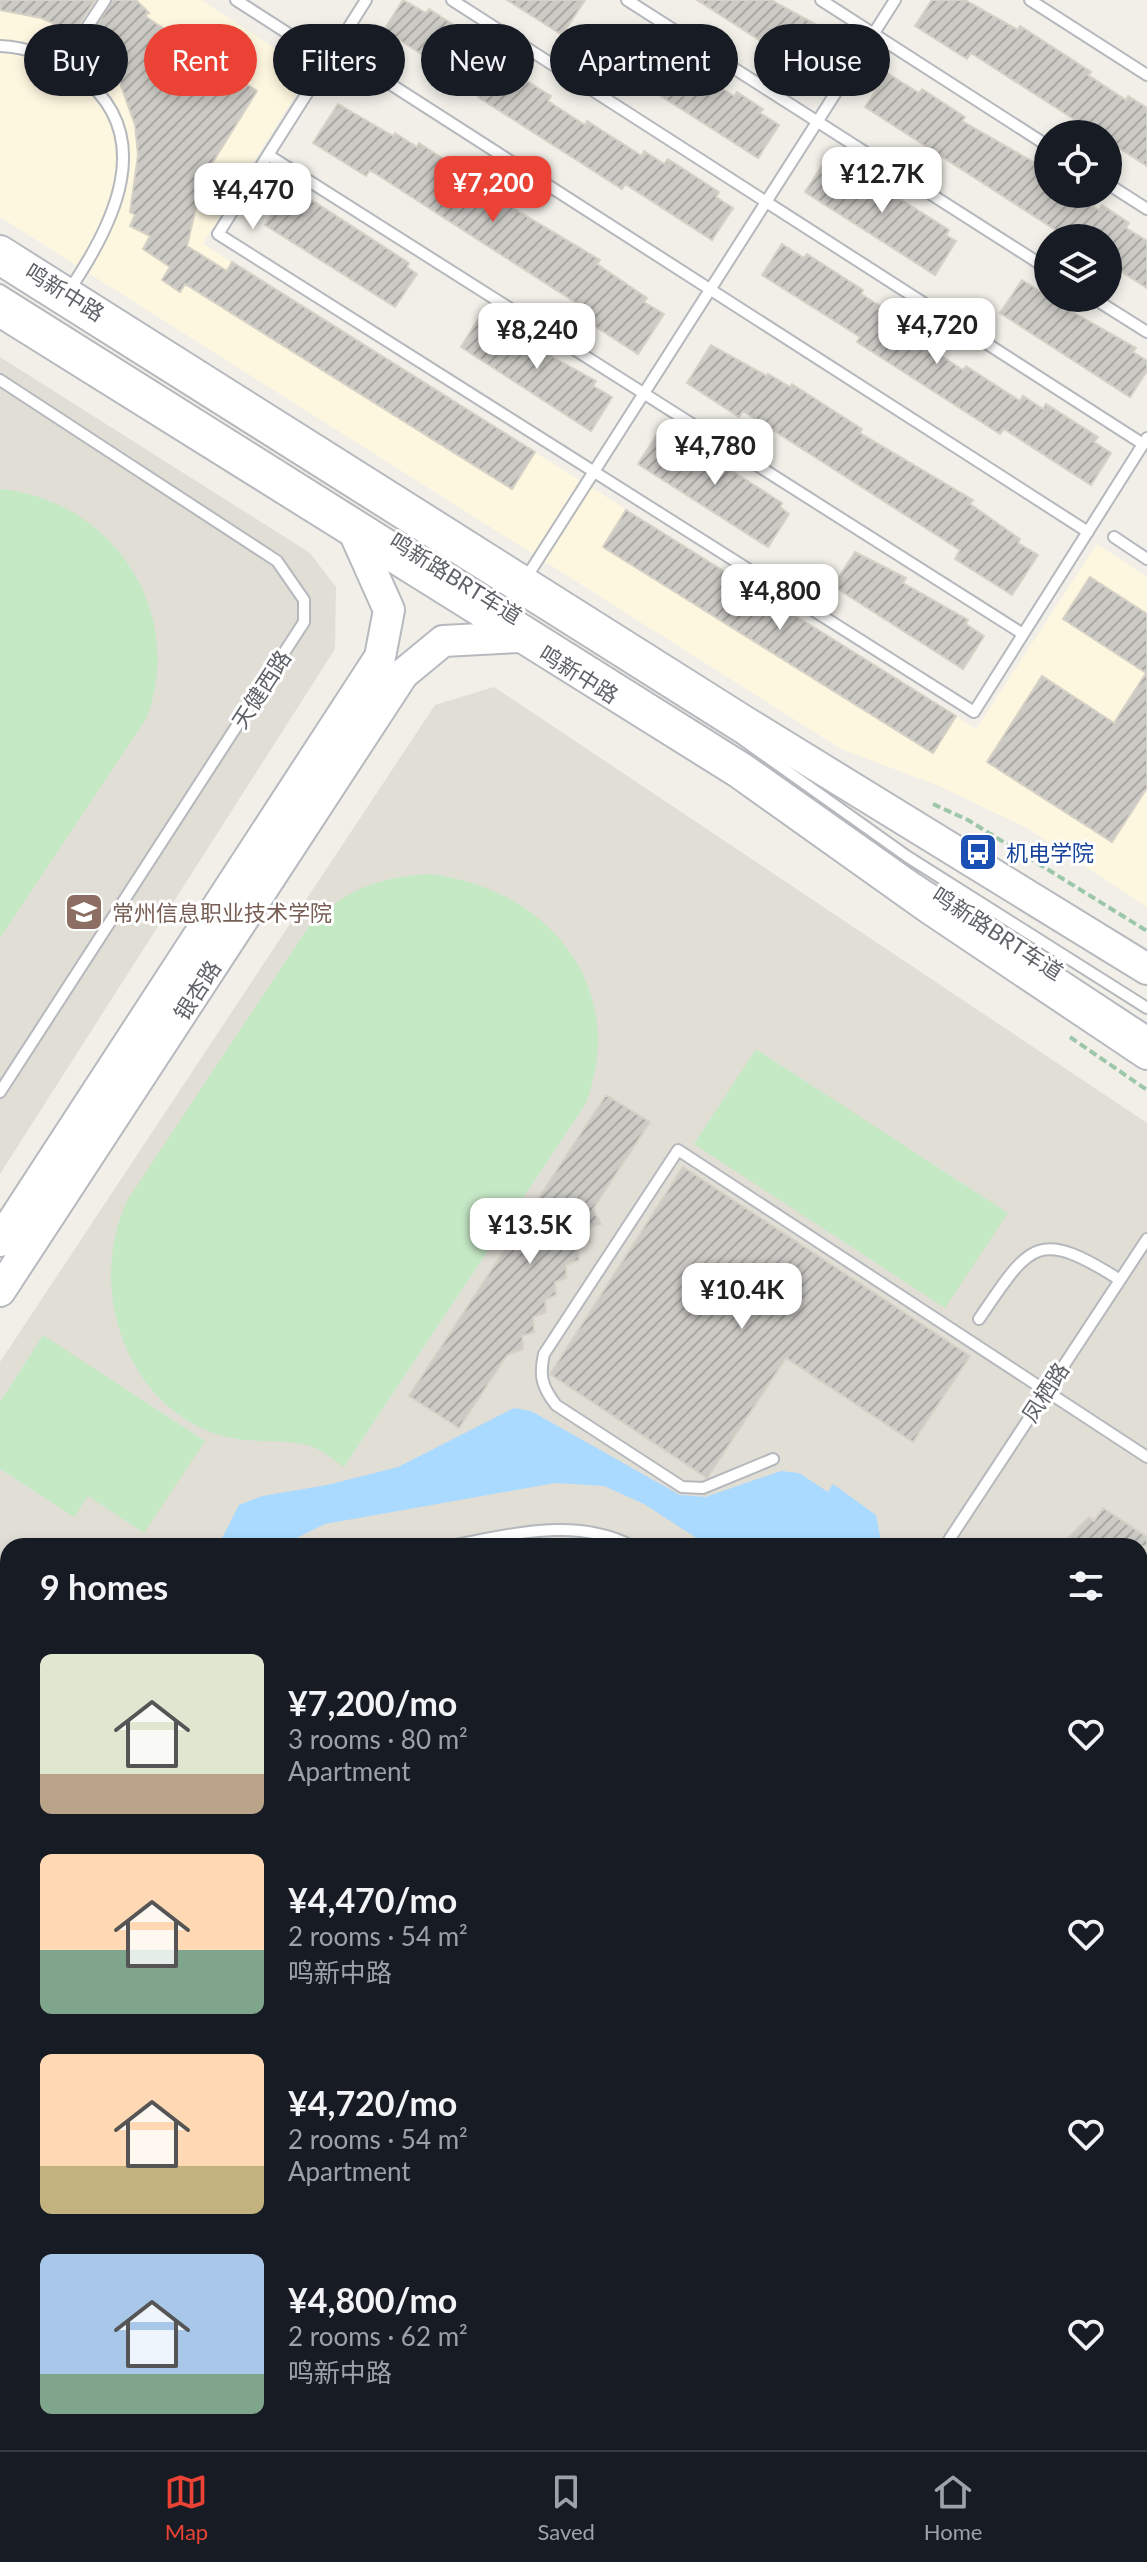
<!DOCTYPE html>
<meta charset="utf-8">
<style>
:root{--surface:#171b24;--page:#242831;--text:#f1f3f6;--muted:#9ea1a6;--line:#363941;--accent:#ea4335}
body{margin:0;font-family:Lato,"Noto Sans SC",sans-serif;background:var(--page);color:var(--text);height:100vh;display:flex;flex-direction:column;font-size:30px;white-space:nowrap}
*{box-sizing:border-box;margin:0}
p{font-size:26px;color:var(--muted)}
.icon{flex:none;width:44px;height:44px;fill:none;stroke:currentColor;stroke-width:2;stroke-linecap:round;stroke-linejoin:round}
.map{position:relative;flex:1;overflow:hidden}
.sheet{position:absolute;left:0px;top:1538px;width:1148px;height:912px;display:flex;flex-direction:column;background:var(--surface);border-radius:24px 24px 0 0;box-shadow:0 4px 12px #0003}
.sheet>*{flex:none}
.banner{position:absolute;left:24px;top:24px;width:1100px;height:72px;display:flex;gap:16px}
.tools{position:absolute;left:1034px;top:120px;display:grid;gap:16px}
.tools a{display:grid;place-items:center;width:88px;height:88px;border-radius:50%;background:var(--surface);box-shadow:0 4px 12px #0003;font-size:40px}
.price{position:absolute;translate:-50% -68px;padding:0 18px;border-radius:16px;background:#fff;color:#222;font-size:26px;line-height:52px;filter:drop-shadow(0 2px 4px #0008)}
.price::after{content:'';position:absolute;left:50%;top:48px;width:24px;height:18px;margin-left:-12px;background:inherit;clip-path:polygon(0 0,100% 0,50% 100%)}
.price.current{background:var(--accent);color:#fff}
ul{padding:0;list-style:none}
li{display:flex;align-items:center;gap:24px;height:200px;padding:0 40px}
li span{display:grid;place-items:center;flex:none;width:224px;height:160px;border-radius:12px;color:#555}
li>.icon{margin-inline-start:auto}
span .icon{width:96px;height:96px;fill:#fffc;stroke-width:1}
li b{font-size:34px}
h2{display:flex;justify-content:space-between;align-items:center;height:96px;padding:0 40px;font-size:34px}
.tag{padding:0 28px;border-radius:36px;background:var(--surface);box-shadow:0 4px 12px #0003;font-size:28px;line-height:72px}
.tag.current{background:var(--accent);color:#fff}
.dock{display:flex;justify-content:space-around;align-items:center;height:112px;border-top:2px solid var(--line);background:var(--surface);font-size:22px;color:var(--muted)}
.dock a{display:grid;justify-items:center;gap:4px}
.dock .current{color:var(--accent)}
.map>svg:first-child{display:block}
</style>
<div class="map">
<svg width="1147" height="2450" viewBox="0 0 1147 2450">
<defs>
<pattern id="building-hatch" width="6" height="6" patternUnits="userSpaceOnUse" patternTransform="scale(2)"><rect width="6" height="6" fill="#cccac5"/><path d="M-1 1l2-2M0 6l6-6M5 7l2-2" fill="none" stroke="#a9a8a4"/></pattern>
</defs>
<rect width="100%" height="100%" fill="#f1efe8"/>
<!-- commercial -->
<path fill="#fef7e0" d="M0 0H201L310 71 203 244 976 729 1097 544 1147 577V907L1027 828 939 786 841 749 0 217Z"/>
<!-- education -->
<path fill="#e1ded6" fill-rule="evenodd" d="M0 357 310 553 336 587 335 649 0 1174Z
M494 687 1147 1123V2450H0V1362L435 705ZM8 1546H1140V2442H8Z"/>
<!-- park -->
<path fill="#c5e8c5" d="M0 489C112 499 188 613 146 719L0 938Z
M427 874C545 885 632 987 585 1105L344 1467C334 1461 324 1451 313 1447 291 1438 250 1444 222 1436 124 1406 86 1286 128 1199L309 926C343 891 379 877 427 874Z
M756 1049 1008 1213 945 1308 694 1144Z
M43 1335 205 1441 144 1533 88 1496 74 1517 0 1469V1402Z"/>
<!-- water -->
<path fill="#aadaff" d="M514 1408 531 1411 680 1495 705 1497 781 1471 799 1473 828 1492 833 1484 876 1515 882 1546H709L644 1504 604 1486 555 1483 325 1524 280 1546H218L239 1505 262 1496 327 1485 398 1467Z
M0 1573 8 1575V1657H0Z
M1147 2304V2360C1141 2369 1140 2379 1147 2387V2450H1096L1093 2442H1140V2315Z"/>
<!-- building -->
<path fill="url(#building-hatch)" stroke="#d6d1c6" stroke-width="2" d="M0 0H95L74 32 41 18 0 10Z
M113 0H136L149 13 145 16 257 91 203 178 187 246 227 271 232 262 535 452 512 489 185 284 180 292 162 280 170 267 143 249 150 236 130 226 135 215 130 212 138 155 135 125 117 75 87 41Z
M403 0 426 13 429 9 485 45 482 49 501 61 499 64 551 96 548 101 585 125 587 121 642 156 644 151 664 164 668 159 719 192 716 197 733 208 712 240 625 184 622 189 478 97 482 93 384 30Z
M507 0H585L562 35Z
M697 0H771L819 26 816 30 835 42 814 75Z
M932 0H965L1018 30 1020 26 1091 72 1088 75 1126 100 1128 96 1147 108V166L1108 141V134H1097L971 53 967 59 915 26Z
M650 41 670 55 673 50 701 68 698 73 734 96 737 92 763 109 760 113 779 125 758 158 628 75Z
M887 73 919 93 922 89 965 117 962 121 1044 168 1041 172 1048 177V194H1074L1099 210 1102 205 1129 223 1126 228 1147 241V288L1108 263V238H1068L865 107Z
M338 104 393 136 395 133 417 147 419 143 489 189 486 192 600 260 597 264 647 298 644 302 664 314 638 354 582 318 587 310 370 170 366 176 313 143Z
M827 158 836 164 839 160 949 230 946 235 956 241 935 275 805 192Z
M287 190 296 197 299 192 409 263 407 267 417 274 395 307 265 225Z
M782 244 804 258 807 254 863 290 861 294 880 306 878 309 929 341 926 346 963 370 966 366 1020 401 1023 396 1043 409 1046 404 1098 437 1094 442 1111 453 1091 485 1004 429 1000 434 857 342 860 337 762 275Z
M1022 280 1043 293 1046 289 1048 298H1060L1074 306 1071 311 1136 348 1133 352 1147 361V371L1130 397 1000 313Z
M482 313 503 327 506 322 534 340 531 345 596 381 593 386 612 397 591 431 461 347Z
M711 345 767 376 768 374 790 387 792 384 862 429 860 433 973 500 970 504 1020 539 1018 543 1038 555 1012 595 955 559 960 550 743 411 739 417 687 383Z
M660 430 669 436 672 432 782 503 780 507 789 514 768 547 638 464Z
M626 510 956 716 933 753 603 547Z
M855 552 906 578 903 583 968 620 966 624 984 636 963 669 833 586Z
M1090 577 1147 614V788L1112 842 987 762 1042 676 1114 723 1146 673 1063 619Z
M606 1095 650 1122 593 1209 601 1224 588 1228 590 1242 578 1246 579 1260 566 1265V1278L555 1282 556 1295 545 1300 546 1312 533 1317 534 1332 522 1336 523 1349 507 1355 459 1428 409 1396Z
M683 1167 970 1356 913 1442 786 1358 707 1478 550 1374Z
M1103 1508 1147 1537V1546H1060L1089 1517 1094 1521Z"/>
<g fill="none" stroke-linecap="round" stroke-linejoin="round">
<!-- lane casing -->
<g stroke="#b5b8bc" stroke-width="14">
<path id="lane" d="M236 0 309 47 328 44 1088 532
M366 0 218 234 974 712 1147 438
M452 0 1143 444
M627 0 1048 269
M821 0 1048 146
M1030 0 1147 75
M0 46C30 47 55 58 79 75 160 135 113 226 68 292
M63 64 105 0
M268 155 1023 634
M1108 184 1147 209
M0 271 739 737 908 857 1147 1008
M0 290 749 761 916 879 1147 1031
M1093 298 1147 332
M0 380 277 561 304 600V622L0 1092
M1114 537 1147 559
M526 578 895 0
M979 1319C1030 1244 1037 1227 1120 1280
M773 1459 703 1488 682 1487 556 1405C542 1387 539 1376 544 1354L678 1150 1147 1457
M450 1546C511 1535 574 1516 632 1546
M945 1546 1147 1239
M0 1804 8 1809
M1140 1907 1147 1930
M0 2009 8 1997
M1140 2259 1147 2248
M1015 2450 1021 2442"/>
</g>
<!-- secondary casing -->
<g stroke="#b6babf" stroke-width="34">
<path id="secondary" d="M0 251 747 723 1147 969
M0 311 738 772 929 908 1147 1054
M0 1241 380 657 389 610 355 534
M0 1291 403 674 443 641 518 637"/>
</g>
<!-- path -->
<path stroke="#9cc7a9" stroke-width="4" stroke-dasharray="8 4" stroke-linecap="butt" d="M933 804 968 820 1147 931
M1070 1037 1147 1090"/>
<!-- lane -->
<use href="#lane" stroke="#fff" stroke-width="10"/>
<!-- secondary -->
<use href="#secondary" stroke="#fff" stroke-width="30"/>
</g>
<!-- icons -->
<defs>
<g id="bus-square" transform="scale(2)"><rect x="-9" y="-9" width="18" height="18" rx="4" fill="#1a4fb4" stroke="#fff"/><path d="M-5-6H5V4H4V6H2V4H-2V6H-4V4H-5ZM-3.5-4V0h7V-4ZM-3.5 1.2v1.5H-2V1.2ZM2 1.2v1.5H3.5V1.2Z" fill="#fff"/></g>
<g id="university-square" transform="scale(2)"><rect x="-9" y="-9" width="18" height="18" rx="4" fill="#8d6e63" stroke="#fff"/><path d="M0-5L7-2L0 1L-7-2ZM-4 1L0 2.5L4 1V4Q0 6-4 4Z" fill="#fff"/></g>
</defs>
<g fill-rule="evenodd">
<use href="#bus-square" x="978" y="852"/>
<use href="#university-square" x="84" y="912"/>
</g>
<g text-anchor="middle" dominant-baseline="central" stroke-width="6" stroke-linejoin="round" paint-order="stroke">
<!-- street labels -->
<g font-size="22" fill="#5f6368" stroke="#fff">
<text transform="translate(65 292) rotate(32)">鸣新中路</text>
<text transform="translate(456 578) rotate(32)">鸣新路BRT车道</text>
<text transform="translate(579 674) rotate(32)">鸣新中路</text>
<text transform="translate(261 689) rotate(-57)">天健西路</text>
<text transform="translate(998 933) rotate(33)">鸣新路BRT车道</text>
<text transform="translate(197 990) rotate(-57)">银杏路</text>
<text transform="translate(1045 1392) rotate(-57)">凤栖路</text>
</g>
<!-- transit labels -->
<g font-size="22" fill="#164399" stroke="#fff" text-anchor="start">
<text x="1006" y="852">机电学院</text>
</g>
<!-- education labels -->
<g font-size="22" fill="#785e54" stroke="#fff" text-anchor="start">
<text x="112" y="912">常州信息职业技术学院</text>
</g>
</g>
</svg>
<div class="tools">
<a><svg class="icon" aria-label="locate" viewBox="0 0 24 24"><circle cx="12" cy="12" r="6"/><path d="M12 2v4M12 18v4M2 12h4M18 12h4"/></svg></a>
<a><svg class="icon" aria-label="layers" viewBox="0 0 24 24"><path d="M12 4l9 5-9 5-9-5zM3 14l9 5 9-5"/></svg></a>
</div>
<b class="price" style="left:882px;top:215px">¥12.7K</b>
<b class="price current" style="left:493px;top:224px">¥7,200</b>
<b class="price" style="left:253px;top:231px">¥4,470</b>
<b class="price" style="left:937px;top:366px">¥4,720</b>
<b class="price" style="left:537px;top:371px">¥8,240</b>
<b class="price" style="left:715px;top:487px">¥4,780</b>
<b class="price" style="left:780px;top:632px">¥4,800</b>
<b class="price" style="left:530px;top:1266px">¥13.5K</b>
<b class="price" style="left:742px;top:1331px">¥10.4K</b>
<div class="banner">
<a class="tag">Buy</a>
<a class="tag current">Rent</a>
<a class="tag">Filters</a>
<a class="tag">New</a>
<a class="tag">Apartment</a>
<a class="tag">House</a>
</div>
<section class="sheet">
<h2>9 homes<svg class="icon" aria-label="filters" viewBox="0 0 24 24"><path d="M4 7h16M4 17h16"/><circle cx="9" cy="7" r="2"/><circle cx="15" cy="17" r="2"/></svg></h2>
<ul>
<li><span style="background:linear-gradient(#dfe7d0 75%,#b9a48a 0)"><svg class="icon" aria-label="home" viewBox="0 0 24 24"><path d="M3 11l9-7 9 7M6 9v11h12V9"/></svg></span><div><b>¥7,200/mo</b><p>3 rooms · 80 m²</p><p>Apartment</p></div><svg class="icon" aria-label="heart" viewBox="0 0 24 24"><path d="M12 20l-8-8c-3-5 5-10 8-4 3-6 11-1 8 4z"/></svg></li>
<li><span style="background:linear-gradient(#ffd9b3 60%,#7fa58c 0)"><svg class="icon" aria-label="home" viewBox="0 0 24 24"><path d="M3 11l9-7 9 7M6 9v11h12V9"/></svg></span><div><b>¥4,470/mo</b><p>2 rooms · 54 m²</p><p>鸣新中路</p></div><svg class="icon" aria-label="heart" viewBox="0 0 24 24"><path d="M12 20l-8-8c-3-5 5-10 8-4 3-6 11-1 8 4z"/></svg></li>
<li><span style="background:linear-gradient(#ffd9b3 70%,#c2b280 0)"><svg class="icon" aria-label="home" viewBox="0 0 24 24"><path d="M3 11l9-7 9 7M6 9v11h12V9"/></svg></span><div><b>¥4,720/mo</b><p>2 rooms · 54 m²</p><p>Apartment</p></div><svg class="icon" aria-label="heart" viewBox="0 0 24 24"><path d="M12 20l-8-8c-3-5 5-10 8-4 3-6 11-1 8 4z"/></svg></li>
<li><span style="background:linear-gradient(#a9c7e8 75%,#7fa58c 0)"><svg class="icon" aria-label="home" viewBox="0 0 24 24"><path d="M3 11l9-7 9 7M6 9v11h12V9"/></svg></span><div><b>¥4,800/mo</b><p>2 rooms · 62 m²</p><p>鸣新中路</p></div><svg class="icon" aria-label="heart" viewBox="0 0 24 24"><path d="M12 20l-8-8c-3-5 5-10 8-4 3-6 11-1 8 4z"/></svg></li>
</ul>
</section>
</div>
<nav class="dock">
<a class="current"><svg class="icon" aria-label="map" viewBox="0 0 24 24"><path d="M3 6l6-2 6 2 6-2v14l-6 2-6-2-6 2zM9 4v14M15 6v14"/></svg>Map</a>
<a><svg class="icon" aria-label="saved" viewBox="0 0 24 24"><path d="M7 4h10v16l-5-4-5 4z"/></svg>Saved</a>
<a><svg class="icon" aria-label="home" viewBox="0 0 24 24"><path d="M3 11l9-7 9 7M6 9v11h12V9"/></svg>Home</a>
</nav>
